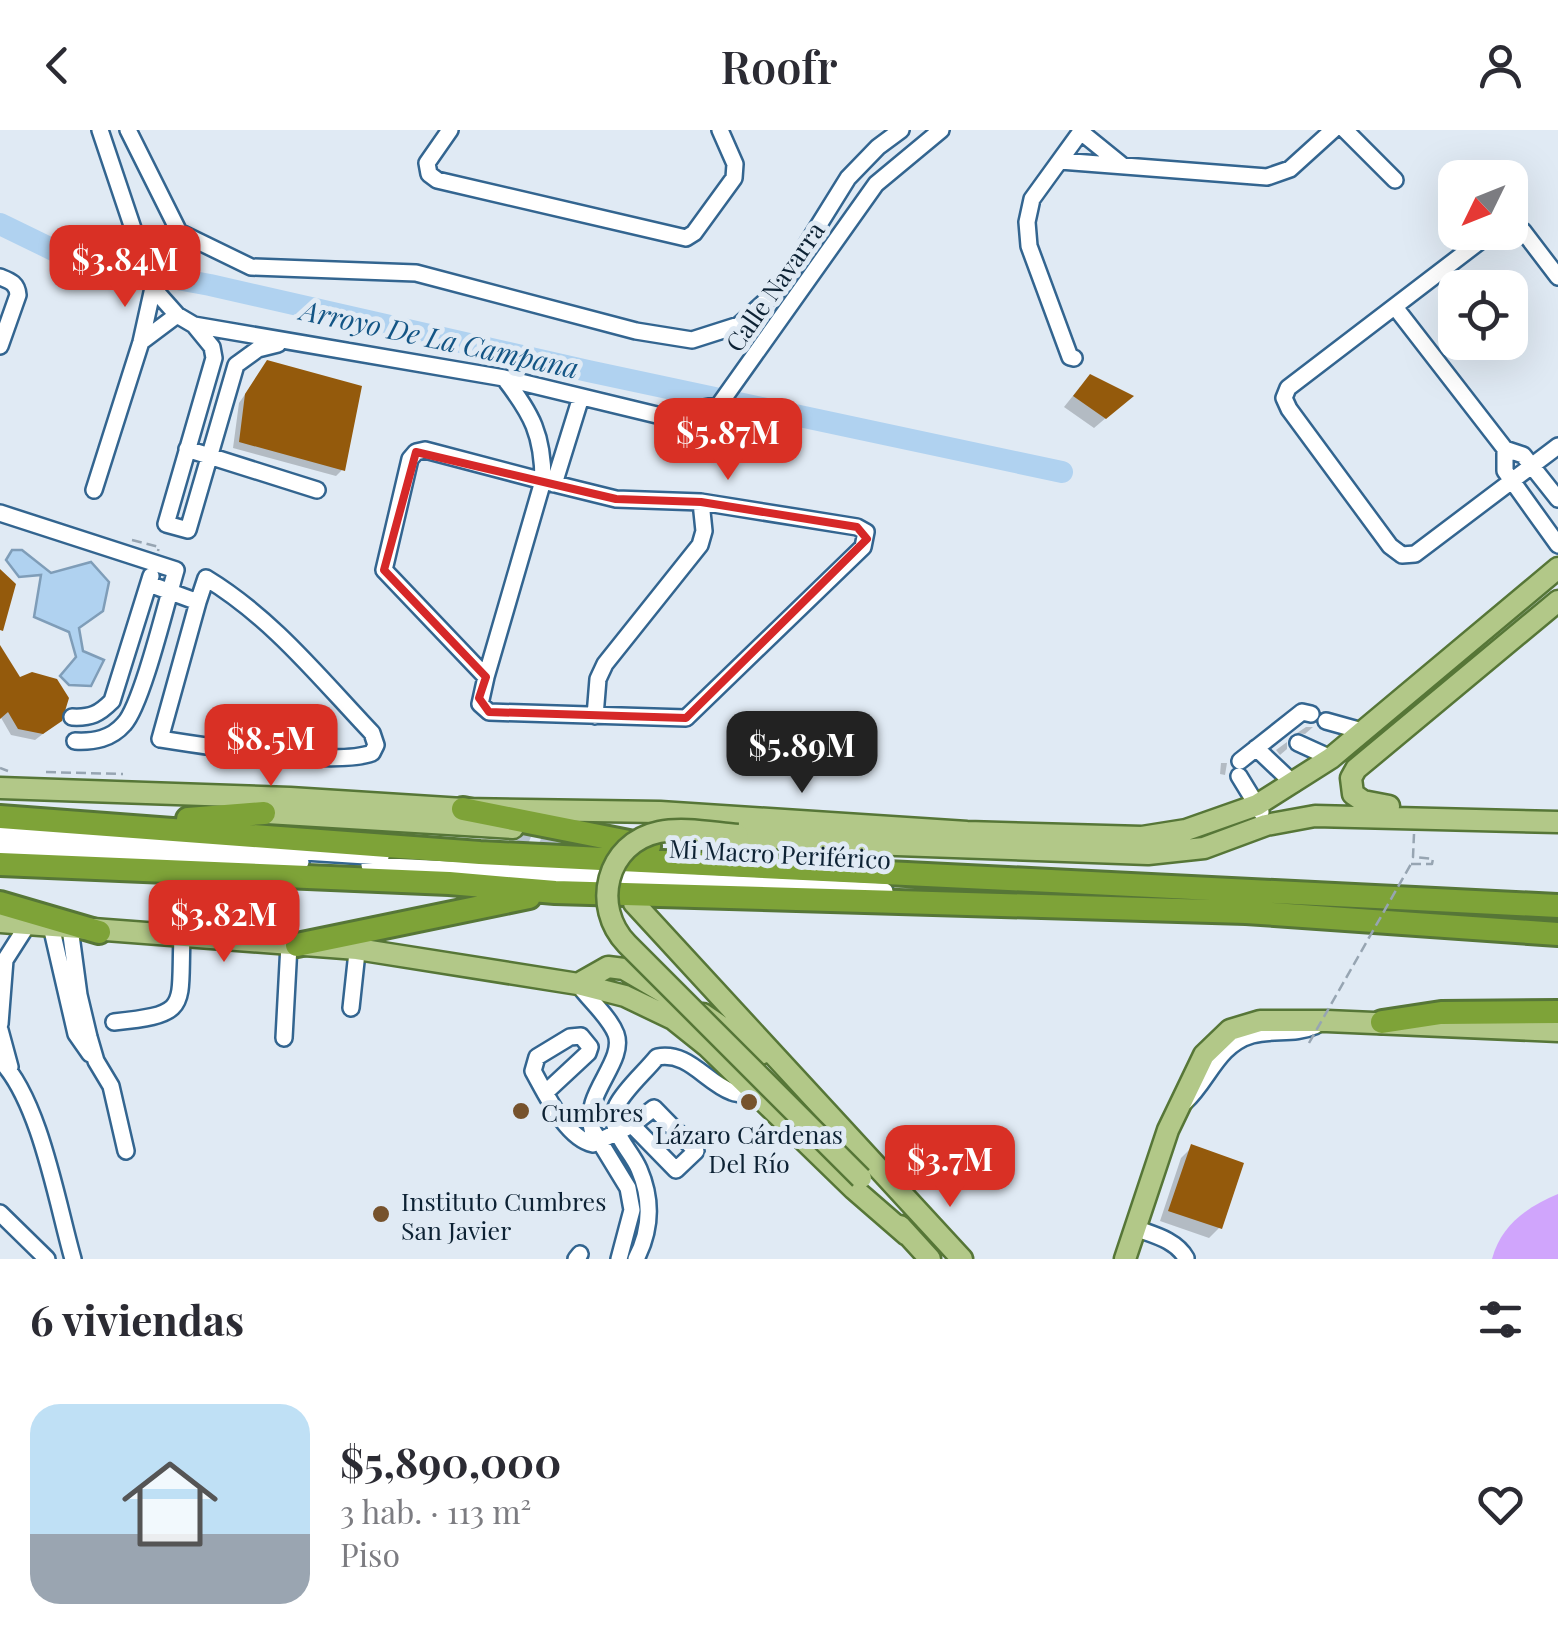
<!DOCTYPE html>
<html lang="es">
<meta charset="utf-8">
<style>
:root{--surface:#fff;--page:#f2f2f3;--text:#2b2b33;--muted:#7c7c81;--line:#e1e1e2;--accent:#d93025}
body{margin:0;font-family:"Playfair Display",serif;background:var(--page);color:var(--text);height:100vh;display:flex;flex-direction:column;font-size:38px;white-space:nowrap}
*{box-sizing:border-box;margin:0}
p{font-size:32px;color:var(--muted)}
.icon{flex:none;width:55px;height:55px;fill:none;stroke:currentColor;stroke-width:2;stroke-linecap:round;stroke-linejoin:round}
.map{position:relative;height:1129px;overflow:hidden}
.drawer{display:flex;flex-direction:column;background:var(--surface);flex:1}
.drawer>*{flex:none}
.needle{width:65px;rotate:227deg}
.buttons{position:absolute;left:1438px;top:30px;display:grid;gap:20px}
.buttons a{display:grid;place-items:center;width:90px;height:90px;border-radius:20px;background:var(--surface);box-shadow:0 10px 40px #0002;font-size:50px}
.price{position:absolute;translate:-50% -85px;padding:0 22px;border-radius:20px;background:var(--accent);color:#fff;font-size:32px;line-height:65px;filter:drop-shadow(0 2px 5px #0008)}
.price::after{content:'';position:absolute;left:50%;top:60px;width:30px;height:22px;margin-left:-15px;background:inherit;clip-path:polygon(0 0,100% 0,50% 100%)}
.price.selected{background:#222;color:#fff}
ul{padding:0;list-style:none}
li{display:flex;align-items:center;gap:30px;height:250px;padding:0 30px}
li+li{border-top:2px solid var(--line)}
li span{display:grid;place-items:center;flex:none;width:280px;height:200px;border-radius:30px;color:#555}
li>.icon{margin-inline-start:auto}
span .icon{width:120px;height:120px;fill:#fffc;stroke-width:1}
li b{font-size:42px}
h2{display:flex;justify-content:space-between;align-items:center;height:120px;padding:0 30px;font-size:42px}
header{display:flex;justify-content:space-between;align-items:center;height:130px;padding:0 30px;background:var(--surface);font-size:45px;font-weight:600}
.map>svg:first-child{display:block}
</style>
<header><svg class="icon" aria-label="back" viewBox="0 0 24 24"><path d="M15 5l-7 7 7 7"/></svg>Roofr<svg class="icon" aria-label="person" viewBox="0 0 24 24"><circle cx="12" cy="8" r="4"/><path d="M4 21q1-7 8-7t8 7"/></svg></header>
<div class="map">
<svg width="1558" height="1129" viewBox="0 0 1558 1129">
<rect width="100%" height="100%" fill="#e0eaf4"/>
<!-- green -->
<path fill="#d0a5fc" d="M1558 1064V1129H1492C1501 1095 1527 1077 1558 1064Z"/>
<!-- water -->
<path fill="#b0d2f0" stroke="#7f9db8" stroke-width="2.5" d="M12 420H22L51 443 91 432 109 452 103 481 79 498 83 521 104 530 91 556 69 555 60 546 76 527 69 502 34 487 41 445 19 447 6 430Z"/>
<!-- shadow -->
<path fill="#0003" d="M267 233 342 340 336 346 233 318 239 273Z
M1080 257 1120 276 1094 298 1064 277Z
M0 525 52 597 35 610 11 605 0 586Z
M1306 597H1313L1305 604 1297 603Z
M1287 612V619L1280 625 1276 620Z
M1221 633H1227L1225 645 1220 644Z
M1192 1017 1219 1098 1209 1108 1160 1091 1181 1028Z"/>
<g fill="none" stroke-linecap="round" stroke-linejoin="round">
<!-- river -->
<path stroke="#b0d2f0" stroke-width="22" d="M0 94 74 130 210 155 588 241 1062 342"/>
</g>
<!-- building -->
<path fill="#945a0c" d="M267 230 362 256 345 341 239 312 245 264Z
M1090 244 1134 266 1106 289 1073 266Z
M0 439 16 454 3 501 0 500Z
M0 515 20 547 32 542 57 549 69 568 62 591 43 604 18 599 8 582 0 589Z
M1191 1014 1244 1033 1222 1099 1168 1081Z"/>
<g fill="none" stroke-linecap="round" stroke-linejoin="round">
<!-- major-tunnel -->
<path stroke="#b6c2ce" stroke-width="20" stroke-dasharray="20 10" stroke-linecap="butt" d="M513 698 580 726"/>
<!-- minor casing -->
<g stroke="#336590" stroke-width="20">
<path id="minor" d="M100 0 153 158 177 185 194 195 504 248 661 286 719 275 876 54 941 0
M128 0 179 102 251 137 416 143 636 201 692 210 739 195 779 159 848 48 878 17 901 0
M450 0 427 33 429 44 437 50 686 108 694 103 734 48 735 34 720 0
M1345 0 1395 50
M1081 2 1123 36
M1060 31 1267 47 1290 39 1333 0
M1510 95 1523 101 1558 147
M1492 102 1288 258 1284 268 1289 279 1390 416 1402 425 1415 424 1558 316
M0 147C10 151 17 153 18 165L0 216
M1395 177 1505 319 1523 325 1558 369
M194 195 212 217 214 228 166 394 188 400 236 235 258 219 278 214
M141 212 177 185
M1074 228 1070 227 1029 116 1027 92 1032 69 1082 0
M187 319 317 360
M1505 319V341L1558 415
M554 354 581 267
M94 360 141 212 153 158
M0 383 176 440C167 470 142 575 124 594 111 609 94 612 75 611
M149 454 198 472 206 448C272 488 319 547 372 603L376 615 372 623C335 637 204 616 160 609L198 472
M486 547 384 440 410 329 416 322 425 320 543 351 616 369 701 372 857 397 866 402 863 417 686 588 489 582 480 574 486 547 543 351C543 305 532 284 504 248
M595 586 598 549 605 534 700 415 704 401 701 372
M72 587C91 588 99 584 112 571L151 446
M1326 591 1362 601
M1298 613 1331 628
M1256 618 1294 654
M1240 631 1302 582 1311 584
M1239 646 1261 682
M0 702 381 727
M0 717 301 732
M369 735 885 761
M51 796 76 904 90 924
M70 798 79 865 89 907 96 931 111 956 126 1021
M578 854C589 870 609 886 616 904 626 932 582 964 592 999L628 1058 632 1080 619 1129
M351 878 358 813
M114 892C191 884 179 878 182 807
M0 894 5 830 28 794
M0 900 10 937
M284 908 289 815
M0 930C40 971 57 1073 73 1129
M545 963 588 923 590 917 581 906 570 907 537 927 533 941C546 964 566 1008 593 1014L632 995 676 1040 696 1021 654 978 632 995
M1185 972C1209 950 1217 915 1252 905 1273 899 1295 905 1315 896
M0 1083 47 1129
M1135 1098C1154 1105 1176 1110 1186 1128
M576 1129 580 1124
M636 1129C651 1100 652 1069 639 1039 630 1018 605 999 617 975 626 958 645 942 657 927 689 921 705 952 732 962 739 965 750 964 758 964"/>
</g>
<!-- major casing -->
<g stroke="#567637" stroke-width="25">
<path id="major" d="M0 658 290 668 463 679 660 682 967 702 1142 707 1186 700 1257 675 1331 628 1558 438
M1389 676 1363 671 1353 664 1351 648 1356 639 1558 471
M251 682 513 698
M738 705 840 713 1148 724 1204 718 1266 695 1315 686 1558 692
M634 773 962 1129
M0 792 357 819 578 854 625 866 673 889 708 917 854 1059 907 1105
M578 854 608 837 624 839 677 870
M703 884 761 924
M900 1096 930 1129
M1125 1129 1168 1000 1204 925 1230 900 1260 891H1327L1558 901"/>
</g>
<!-- highway casing -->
<g stroke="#567637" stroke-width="28">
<path id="highway" d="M463 679 649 716
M0 687 480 723 1558 776
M188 689 264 683
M0 734 449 753 555 762 1246 782 1558 804
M0 773 99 802
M297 815 529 767
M1382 892 1441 883 1558 882"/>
</g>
<!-- path -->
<path stroke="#97a5b2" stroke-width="2.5" stroke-dasharray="10 5" stroke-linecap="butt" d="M132 410 159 417 158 421
M0 638 8 641
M46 642 123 644
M1411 734H1432L1433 729 1413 727 1414 704"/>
<!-- minor -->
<use href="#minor" stroke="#fff" stroke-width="15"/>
<!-- major -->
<use href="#major" stroke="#b2c888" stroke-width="20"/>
<!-- highway -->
<use href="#highway" stroke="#7ea338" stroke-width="22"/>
<!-- major-bridge casing -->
<g stroke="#567637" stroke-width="25" stroke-linecap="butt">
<path id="major-bridge" d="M738 705C713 703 684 697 659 702 606 713 591 777 627 814L861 1048"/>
</g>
<!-- path-bridge -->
<path stroke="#97a5b2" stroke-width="2.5" stroke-dasharray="10 5" stroke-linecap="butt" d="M1309 913 1411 734"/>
<!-- major-bridge -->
<use href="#major-bridge" stroke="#b2c888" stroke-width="20"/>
</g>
<!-- marked area -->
<path fill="none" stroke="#d62828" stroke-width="8" stroke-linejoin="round" d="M416 322 616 369 701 372 857 397 867 409 686 588 489 582 479 568 486 547 384 440Z"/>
<!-- markers -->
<g fill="#76522c" stroke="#e0eaf4" stroke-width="4">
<circle cx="749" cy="972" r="10"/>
<circle cx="521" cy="981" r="10"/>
<circle cx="381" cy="1084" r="10"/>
</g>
<g text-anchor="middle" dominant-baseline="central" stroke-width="10" stroke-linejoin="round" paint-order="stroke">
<!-- street labels -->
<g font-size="25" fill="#0d2234" stroke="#e0eaf4">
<text transform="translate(774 156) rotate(-55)">Calle Navarra</text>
<text transform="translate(780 723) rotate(3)">Mi Macro Periférico</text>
</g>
<!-- poi labels -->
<g font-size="25" fill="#0d2234" stroke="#e0eaf4" text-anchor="start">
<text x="541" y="981">Cumbres</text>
<text x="749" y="1003" text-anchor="middle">Lázaro Cárdenas<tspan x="749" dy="29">Del Río</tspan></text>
<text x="401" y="1070">Instituto Cumbres<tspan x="401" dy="29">San Javier</tspan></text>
</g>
<!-- water labels -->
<g font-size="28" font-style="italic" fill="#135585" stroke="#e0eaf4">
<text transform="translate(440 208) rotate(12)">Arroyo De La Campana</text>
</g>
</g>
</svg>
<div class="buttons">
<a><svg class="needle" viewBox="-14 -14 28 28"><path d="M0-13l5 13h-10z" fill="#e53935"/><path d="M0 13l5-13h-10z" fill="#7c7c81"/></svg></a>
<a><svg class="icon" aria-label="locate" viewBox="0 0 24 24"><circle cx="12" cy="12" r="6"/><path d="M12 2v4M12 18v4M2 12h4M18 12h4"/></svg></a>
</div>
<b class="price" style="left:125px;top:180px">$3.84M</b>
<b class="price" style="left:728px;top:353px">$5.87M</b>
<b class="price" style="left:271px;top:659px">$8.5M</b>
<b class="price selected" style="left:802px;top:666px">$5.89M</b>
<b class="price" style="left:224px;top:835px">$3.82M</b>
<b class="price" style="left:950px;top:1080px">$3.7M</b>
</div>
<section class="drawer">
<h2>6 viviendas<svg class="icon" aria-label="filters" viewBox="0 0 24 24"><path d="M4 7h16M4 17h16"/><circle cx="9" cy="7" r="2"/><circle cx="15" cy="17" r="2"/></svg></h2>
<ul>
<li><span style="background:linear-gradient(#bfe0f5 65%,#9aa5b1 0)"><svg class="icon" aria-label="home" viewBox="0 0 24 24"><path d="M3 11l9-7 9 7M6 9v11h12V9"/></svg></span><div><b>$5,890,000</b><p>3 hab. · 113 m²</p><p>Piso</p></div><svg class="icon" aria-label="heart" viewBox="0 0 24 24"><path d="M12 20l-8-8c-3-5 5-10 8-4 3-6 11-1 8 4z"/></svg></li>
</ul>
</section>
